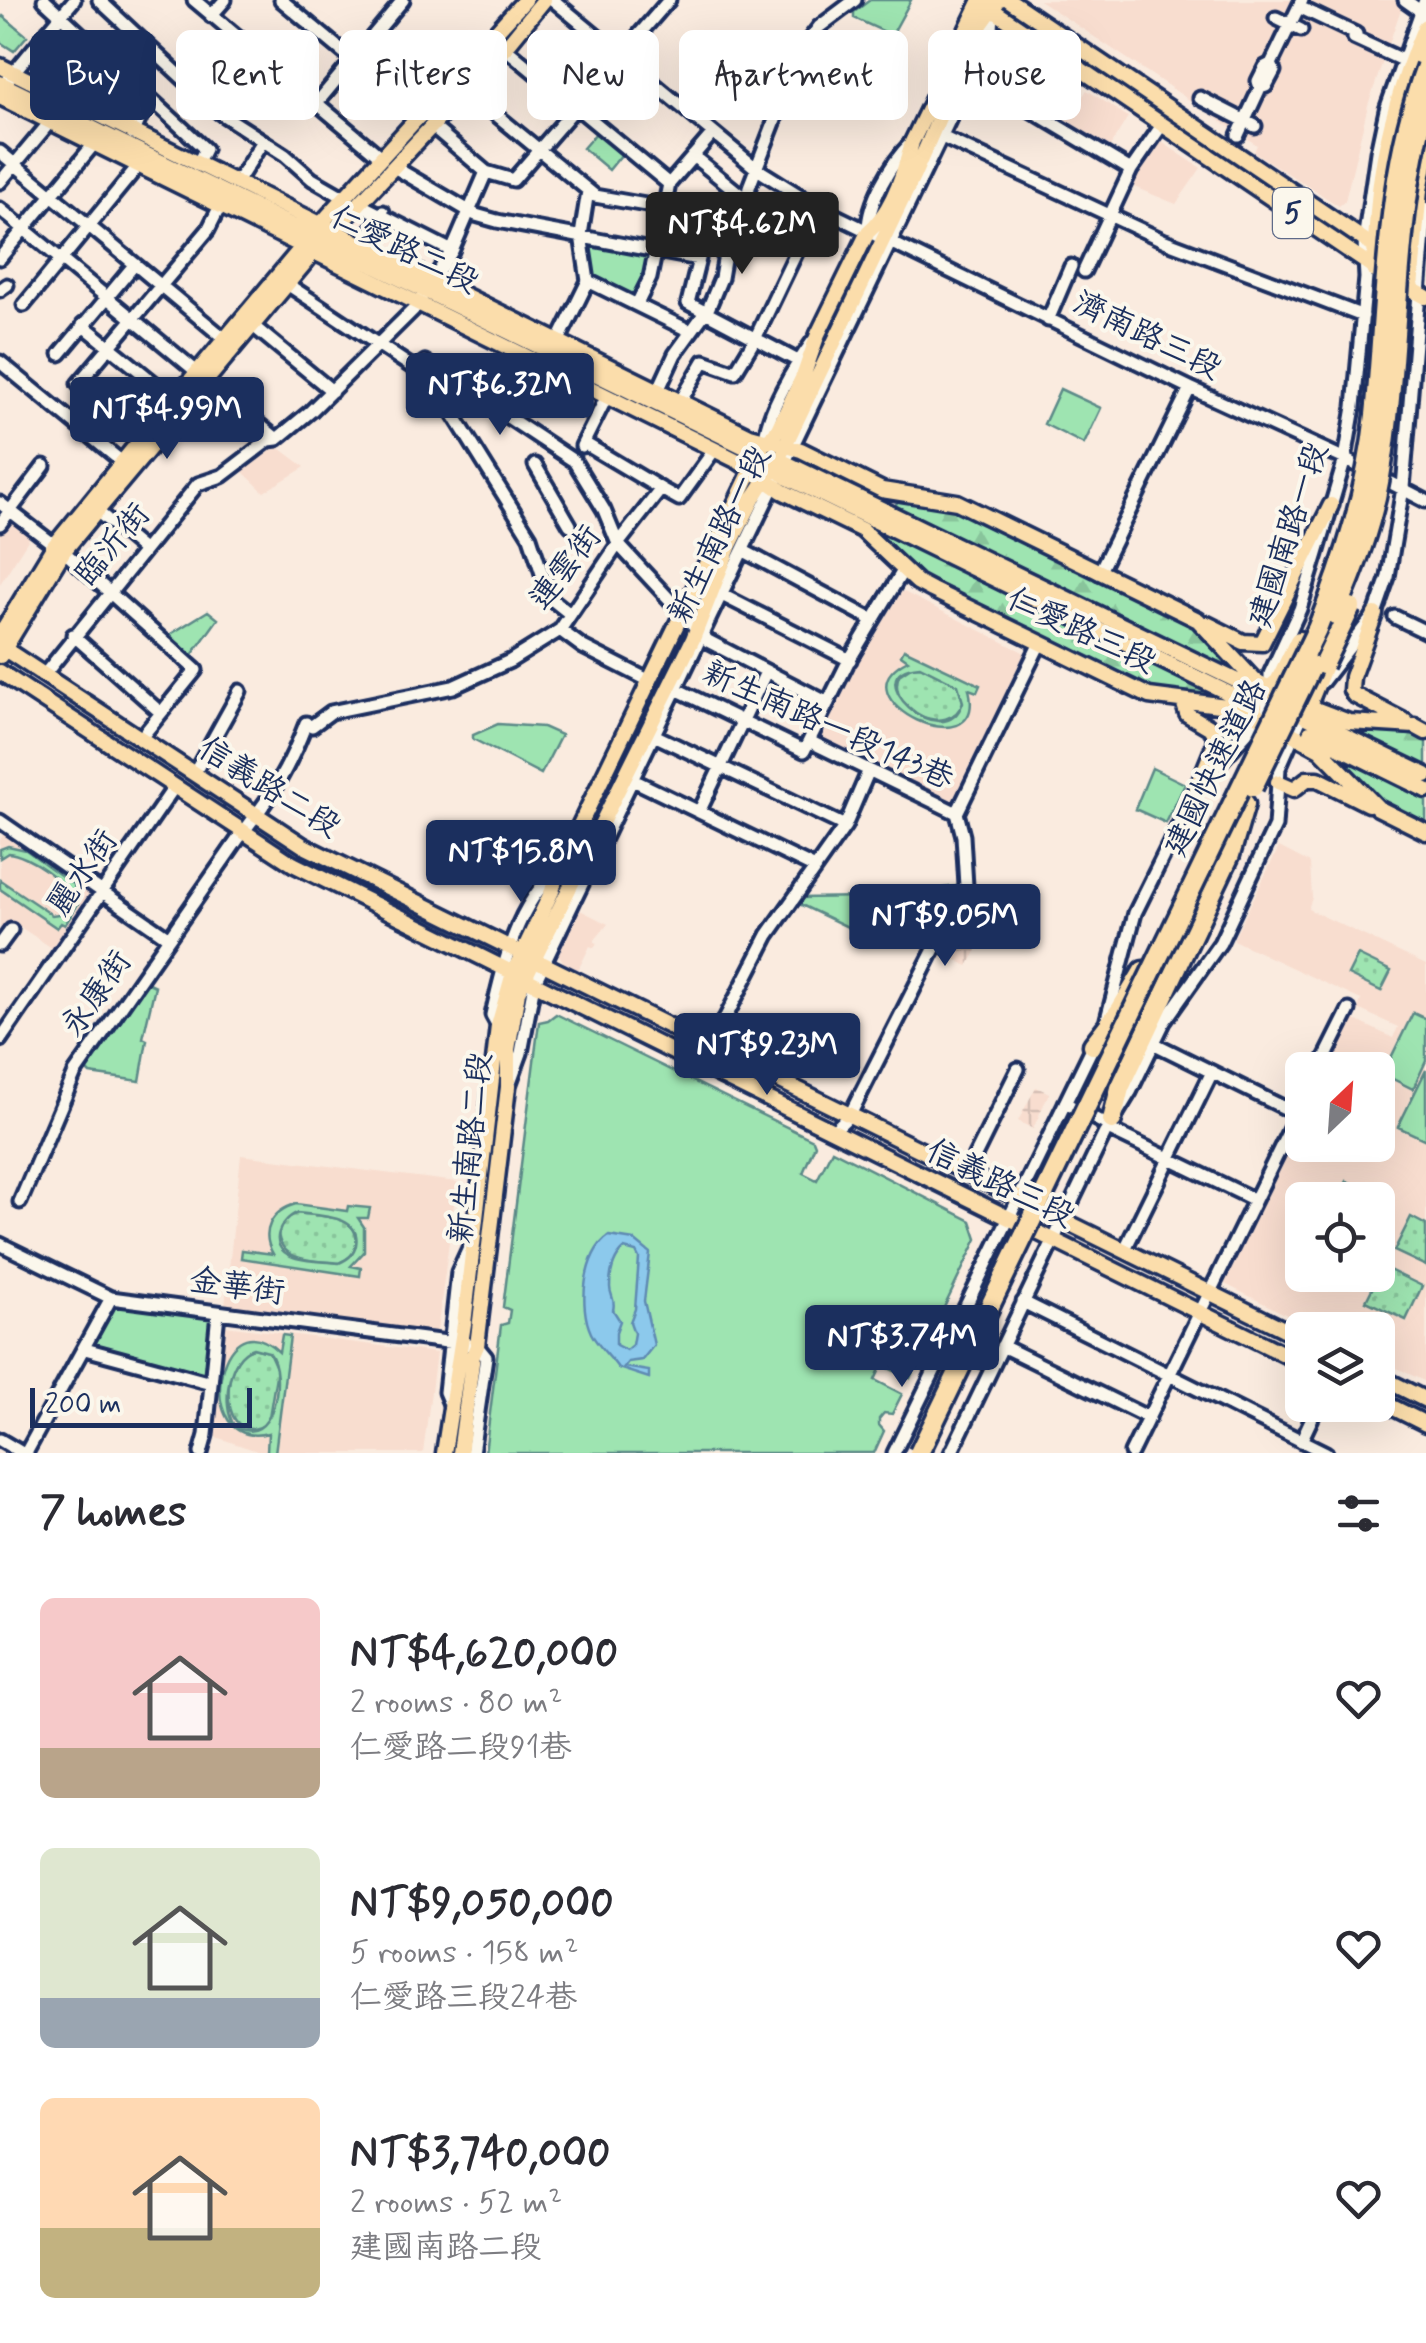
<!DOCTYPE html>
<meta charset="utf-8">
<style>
:root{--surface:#fff;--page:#f7f7f7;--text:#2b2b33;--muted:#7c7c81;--accent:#1b2f5e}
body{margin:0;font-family:Mynerve,"LXGW WenKai TC",sans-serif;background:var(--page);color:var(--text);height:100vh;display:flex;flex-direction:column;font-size:38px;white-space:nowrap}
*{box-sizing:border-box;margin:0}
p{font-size:32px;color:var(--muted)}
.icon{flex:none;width:55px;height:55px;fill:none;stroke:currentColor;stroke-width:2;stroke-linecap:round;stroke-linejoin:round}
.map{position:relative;height:1453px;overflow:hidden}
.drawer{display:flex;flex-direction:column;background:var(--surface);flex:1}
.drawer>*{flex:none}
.guide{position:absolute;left:30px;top:30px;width:1368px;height:90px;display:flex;gap:20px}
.needle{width:65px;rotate:25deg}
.controls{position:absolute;left:1285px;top:1052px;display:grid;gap:20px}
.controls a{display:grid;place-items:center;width:110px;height:110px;border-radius:15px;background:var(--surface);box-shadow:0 10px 40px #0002;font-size:50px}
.scale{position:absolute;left:30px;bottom:25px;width:222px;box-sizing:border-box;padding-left:10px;border:5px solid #1b2f5e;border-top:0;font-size:28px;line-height:35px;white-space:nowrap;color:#1b2f5e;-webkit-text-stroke:8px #fbf7ec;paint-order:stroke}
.price{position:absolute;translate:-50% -85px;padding:0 22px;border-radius:10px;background:var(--accent);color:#fff;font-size:32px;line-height:65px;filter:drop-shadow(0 2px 5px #0008)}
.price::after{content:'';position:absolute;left:50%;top:60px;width:30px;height:22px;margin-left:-15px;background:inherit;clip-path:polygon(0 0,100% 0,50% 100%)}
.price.on{background:#222;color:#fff}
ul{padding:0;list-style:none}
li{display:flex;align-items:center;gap:30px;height:250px;padding:0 40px}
li span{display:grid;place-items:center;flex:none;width:280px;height:200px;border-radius:15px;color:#555}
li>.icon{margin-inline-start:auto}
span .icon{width:120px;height:120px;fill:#fffc;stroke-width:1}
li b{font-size:42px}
h2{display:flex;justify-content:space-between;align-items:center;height:120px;padding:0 40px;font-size:42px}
.tag{padding:0 35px;border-radius:15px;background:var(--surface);box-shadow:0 10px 40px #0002;font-size:35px;line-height:90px}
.tag.on{background:var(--accent);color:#fff}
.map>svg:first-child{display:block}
</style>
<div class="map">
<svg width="1426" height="1453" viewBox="0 0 1426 1453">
<defs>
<pattern id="industrial-grid" width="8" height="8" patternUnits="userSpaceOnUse" patternTransform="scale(2.5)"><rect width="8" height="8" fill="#f8ddcf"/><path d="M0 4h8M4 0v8" fill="none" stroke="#d4beb4"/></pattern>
<pattern id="grass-dots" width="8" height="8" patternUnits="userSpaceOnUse" patternTransform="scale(2.5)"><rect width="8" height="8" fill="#9ee4b1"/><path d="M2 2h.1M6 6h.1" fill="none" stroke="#88c49b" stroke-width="1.8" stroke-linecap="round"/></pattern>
<pattern id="forest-firs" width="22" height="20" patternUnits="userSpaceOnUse" patternTransform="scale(2.5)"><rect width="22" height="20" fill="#9ee4b1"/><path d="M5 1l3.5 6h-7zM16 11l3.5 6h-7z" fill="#88c49b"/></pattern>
</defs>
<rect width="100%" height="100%" fill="#faebdf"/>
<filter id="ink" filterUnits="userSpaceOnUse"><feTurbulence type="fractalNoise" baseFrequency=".01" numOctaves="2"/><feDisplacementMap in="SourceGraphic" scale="20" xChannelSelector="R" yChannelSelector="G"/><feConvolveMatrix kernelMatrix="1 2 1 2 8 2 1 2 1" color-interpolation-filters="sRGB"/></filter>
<g filter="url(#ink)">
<!-- built -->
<path fill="#f8ddcf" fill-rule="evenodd" d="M1039 0H1396L1402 6 1368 105 1345 201 1339 206 1254 152 1257 145Z
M1087 90 1128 117 1107 151 1063 125Z
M1157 139 1201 168 1176 204 1129 185Z
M273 443 305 467 264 492 240 469Z
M0 498 35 529 0 584Z
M902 591 1025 653 952 802 819 737 857 664Z
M4 833 94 893 55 950 11 921 0 936V840Z
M1279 847 1310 863 1312 898 1308 909 1426 965V1382L1378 1359V1330H1317L1223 1283 1302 1118V1145H1378V1070H1326L1351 1018 1393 1038 1398 1027 1358 1009 1361 1000 1233 940ZM1302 1200H1378V1275H1302Z
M578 909 608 924 594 941 597 944 594 948 590 946 578 970 564 963 557 952Z
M241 1155 457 1182 437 1332 225 1306Z
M225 1326 436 1353 423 1453H263L213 1436Z"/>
<!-- industrial -->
<path fill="url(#industrial-grid)" d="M945 934 977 950 968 966 937 950Z
M1036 1087 1049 1093 1033 1129 1018 1121Z"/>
<!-- grass -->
<path fill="url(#grass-dots)" stroke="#5c8a88" stroke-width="2.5" d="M920 666 958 685 963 702C950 740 885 710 899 675L911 667Z
M1358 955 1391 971 1381 991 1348 975Z
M1347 1181 1386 1200 1378 1217V1200H1337Z
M297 1213C317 1216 362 1214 356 1245 354 1255 348 1259 339 1263 315 1260 280 1263 278 1232L284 1220Z
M1411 1217 1426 1225V1266L1394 1251Z
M1383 1267 1422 1286 1406 1320 1366 1301Z
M253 1348 269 1352 277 1370 268 1423C220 1453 217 1358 253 1348Z"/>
<!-- forest -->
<path fill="url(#forest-firs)" stroke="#5c8a88" stroke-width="2.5" d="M899 498 954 507 1184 620 1201 632 1240 675 1238 677 894 509Z
M884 529 1228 697 1227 700 1147 689 926 581 879 540Z
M1356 728 1426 737V769L1353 734Z
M1344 754 1426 795V827L1378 801 1340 761Z"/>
<!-- park -->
<path fill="#9ee4b1" stroke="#5c8a88" stroke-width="2.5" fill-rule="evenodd" d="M870 0H911L893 33 889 34 854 18V12Z
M3 16 27 36 14 51 0 42V20Z
M597 132 622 154 609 170 583 148Z
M585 238 653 250 637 301 590 278Z
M1060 389 1101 408 1084 444 1044 424Z
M208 611 218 619 190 658 166 637Z
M904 649 980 685 977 692 969 689C989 772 830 699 908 660L901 655ZM920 666 958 685 963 702C944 759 852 671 920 666Z
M498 724 543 727 561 735 541 774 473 739V735Z
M1152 768 1185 784 1166 823 1135 809Z
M8 846 26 850 74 885 78 904 65 925 61 923 57 928 0 889V880L52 915 65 913 71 901C69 882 27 854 8 853L0 858V849Z
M957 886 959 891 940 926 885 897Z
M868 897 890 908 875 940 795 902 798 898Z
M144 981 155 986 143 1038 147 1040 140 1081 90 1074 84 1068Z
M1413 1013 1426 1019V1061L1413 1089 1383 1074Z
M556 1014 813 1140 815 1145 803 1173 817 1180 832 1150 971 1221 977 1239 910 1378 882 1365 875 1380 902 1394 892 1414 884 1413 879 1419V1425L884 1431 874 1453H485L501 1325 508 1323 510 1310 503 1307 539 1022 548 1020Z
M1426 1070V1140L1398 1127Z
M296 1204 347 1211 348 1206 370 1208 368 1218H358L364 1227V1252L351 1266 361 1268 360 1276 241 1258 242 1250 273 1254C260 1232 271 1211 296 1204ZM297 1213C317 1216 362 1214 356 1245 354 1255 348 1259 339 1263 325 1261 304 1262 291 1256 267 1246 280 1220 297 1213Z
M113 1305 212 1318 206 1378 91 1346Z
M282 1335 290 1336 275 1453 267 1452 268 1433C191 1453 216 1291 279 1352ZM253 1348 269 1352C287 1374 274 1452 234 1425 221 1405 228 1355 253 1348Z"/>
<!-- water -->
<path fill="#8cc9ec" stroke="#5f8bb3" stroke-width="2.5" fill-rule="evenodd" d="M609 1236 634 1240 650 1253 644 1301 654 1345 642 1360 628 1362 624 1367 649 1371V1378L618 1368C611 1357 598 1347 591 1333 578 1306 584 1252 609 1236ZM624 1249 636 1252 639 1258 635 1309 630 1322 634 1333 632 1345 626 1350 616 1345V1332L620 1321 613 1310C616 1299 610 1296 610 1287 610 1273 614 1258 624 1249Z"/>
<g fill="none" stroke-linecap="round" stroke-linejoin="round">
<!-- minor casing -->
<g stroke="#1b2f5e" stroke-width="19">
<path id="minor" d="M44 0 205 149 197 165
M99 0 220 113 285 155 312 179 345 198
M194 0 382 158
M281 0 421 117
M553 0 757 169 818 207 1190 388 1345 459 1426 501
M1405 0 1426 15
M1299 7 1356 34
M211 16 225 0
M1276 18 1301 30
M48 31 141 116 133 134
M1354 38 1402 60
M505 48 669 184
M9 78 74 0
M1260 88 1266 86 1274 71 1271 64
M466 90 595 196 731 220 804 237
M1200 98 1255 126
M316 104 403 0
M1027 108 1131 170
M432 126 486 172
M1238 135 1260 88 1258 81 1265 67 1271 64 1302 0
M942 137 1165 241 1363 316
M0 152 225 339
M693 156 747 200
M394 167 476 215 497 221 699 259 688 303 798 361
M0 182 50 122
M236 184 263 141
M359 204 452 251
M0 209 197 372
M745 223 749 187 803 48 819 27 855 0
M868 232C867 203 891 163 911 143
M361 246 383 212
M0 258 94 144
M1084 271 1131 170 1162 125
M588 281 690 331
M287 284 415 369 425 362 574 461 604 510 618 544 708 641 828 703
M0 290 7 285
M637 304 650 278 669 184 713 133
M24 305 138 166
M1048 320 1071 266
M83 325 174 399
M252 325 332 391
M558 342 588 281 581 235 588 191
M60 354 135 264
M0 362 122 462
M206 381 277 439
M78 384 208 230 220 206
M462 387 447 404 530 537 550 598 570 614
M658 391 675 354 709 307 721 278 731 220
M680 402 704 361 735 372 755 339 818 207
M765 441C767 410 795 366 813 341
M584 443 661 489
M582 446 607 396
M535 465 570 525
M0 503 70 557 196 670 140 739
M97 511 143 550
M0 524 44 466
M744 551 873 620
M1099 573 1190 388
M722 595 850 660
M1395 617 1426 632
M560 630 583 647 650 681
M73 635 161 713
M44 675 198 484 222 476 269 440 277 439 311 411 414 309 452 251 486 172 513 180 669 0
M1322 682 1375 614 1388 577 1403 488 1426 209
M676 689 804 751 848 662 904 569
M312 726 331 712 453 687 510 661 560 630 618 544 661 489 679 499 715 449
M654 735 845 826
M809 741 957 813
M194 774 240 691
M633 780 813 867
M699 812 766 672
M0 821 169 938
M0 945 11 930
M1107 1019 1135 913 1197 788 1252 727 1270 689V674L1300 609 1317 554 1345 459 1354 407 1366 278 1364 241 1377 152 1386 110 1425 0
M498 1026 492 1015C503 965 517 903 558 870
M0 1040 175 786
M1153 1043 1297 1114
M711 1046 768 935 845 826 869 770
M1319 1070 1349 1010
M510 1083 521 1053 534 984 992 31 993 11
M1065 1103 1109 1126
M1108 1129 1255 1200
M833 1131 850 1115 963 892 966 886 963 836 957 813 1040 643
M967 1172 1018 1069
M20 1202 75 1073 238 839C270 798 287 773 306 723
M0 1244 111 1298 477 1346 486 1357 472 1453
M1124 1251 1212 1072
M1023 1302 1326 1453
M947 1344 993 1366
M1002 1346 1149 1418
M85 1349 211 1383
M450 1404 445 1392 458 1272 470 1246
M0 1440 22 1453
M1301 1441 1318 1405
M26 1453 111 1298
M201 1453 206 1435 218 1313
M894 1453 1096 1040
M951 1453 1105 1133 1130 1092 1164 1022 1220 943 1275 826 1279 768 1304 711
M1131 1453 1302 1104"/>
</g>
<!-- major casing -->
<g stroke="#1b2f5e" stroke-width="21">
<path id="major" d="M1009 0 1382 252
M987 6 1379 271
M0 66 750 436 801 450 882 490 957 502 1198 620 1254 680 1278 693
M0 83 759 454 782 461 1260 692
M0 97 738 461 782 491 862 530 917 582 932 590 1149 696 1242 708 1257 715 1320 749 1378 808 1426 832
M1402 284 1426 297
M763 445 777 431 804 374 818 334 868 232C891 213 905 170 912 142L981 0
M769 464 788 478 1255 706
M1375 614 1352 677 1351 690 1354 695 1406 722
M1207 624 1243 642 1262 643 1331 505
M0 635 54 546 142 438 328 216 525 0
M0 646 304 846 1302 1338
M0 656 63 552 97 511 314 252 505 48 544 0
M0 672 293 864 1302 1363
M1183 701 1187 714 1209 727 1215 734 1214 746 1197 788
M1297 702 1349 722 1415 726 1426 732
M1296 712 1426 775
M1310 733 1426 790
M1278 782 1294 789 1307 779H1318L1368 804
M1378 1376 1426 1400
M1378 1400 1426 1424
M444 1453 464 1324 498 1026 513 973 552 891 558 870 754 465
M460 1453 473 1355 477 1346 508 1087V1049L518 992 693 639 730 545 754 497 778 460 914 175 978 29 999 0"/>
</g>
<!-- highway casing -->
<g stroke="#1b2f5e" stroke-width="25">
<path id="highway" d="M1375 269C1378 238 1378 207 1383 176 1390 125 1406 76 1426 28
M1409 288 1418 190 1426 149
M1270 689 1279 682 1299 641
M1306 707 1323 665
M1093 1045 1120 1010 1143 971
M1112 1120 1120 1088 1230 855 1245 804"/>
</g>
<!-- minor -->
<use href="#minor" stroke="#fbf7ec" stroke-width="11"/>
<!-- major -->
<use href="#major" stroke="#fbddab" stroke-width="14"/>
<!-- highway -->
<use href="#highway" stroke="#fbddab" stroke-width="18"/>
<!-- highway-bridge casing -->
<g stroke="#1b2f5e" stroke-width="25" stroke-linecap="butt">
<path id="highway-bridge" d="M1335 615C1354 571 1372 525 1380 477 1401 353 1392 227 1426 105
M1323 665 1351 607
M1253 787 1312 666
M919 1453 1317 629C1345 559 1367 490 1375 415 1387 297 1384 179 1426 66"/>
</g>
<!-- highway-bridge -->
<use href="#highway-bridge" stroke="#fbddab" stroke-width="18"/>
</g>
</g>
<g text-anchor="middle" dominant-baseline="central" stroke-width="8" stroke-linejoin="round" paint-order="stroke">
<!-- shield labels -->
<rect fill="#fbf7ec" stroke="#5e6b89" stroke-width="2.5" x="1273" y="188" width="40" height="50" rx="8"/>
<g font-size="30" font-weight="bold" fill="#1b2f5e">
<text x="1293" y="213">5</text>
</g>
<!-- street labels -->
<g font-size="32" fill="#1b2f5e" stroke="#fbf7ec">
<text transform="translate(404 250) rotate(26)">仁愛路二段</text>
<text transform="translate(1147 336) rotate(26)">濟南路三段</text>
<text transform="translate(720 535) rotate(-64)">新生南路一段</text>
<text transform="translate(1289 535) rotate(-72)">建國南路一段</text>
<text transform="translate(113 545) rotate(-50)">臨沂街</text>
<text transform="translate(566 568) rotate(-53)">連雲街</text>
<text transform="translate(1081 631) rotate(25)">仁愛路三段</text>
<text transform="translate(828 726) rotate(24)">新生南路一段143巷</text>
<text transform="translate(1216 768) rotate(-64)">建國快速道路</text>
<text transform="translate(269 788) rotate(32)">信義路二段</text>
<text transform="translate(83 873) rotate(-55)">麗水街</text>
<text transform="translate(97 994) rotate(-55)">永康街</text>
<text transform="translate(471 1148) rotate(-84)">新生南路二段</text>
<text transform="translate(1000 1184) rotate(26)">信義路三段</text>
<text transform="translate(237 1287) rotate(8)">金華街</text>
</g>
</g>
</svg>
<div class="controls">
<a><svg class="needle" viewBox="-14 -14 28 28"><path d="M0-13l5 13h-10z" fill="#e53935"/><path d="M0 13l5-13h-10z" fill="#7c7c81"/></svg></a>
<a><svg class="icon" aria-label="locate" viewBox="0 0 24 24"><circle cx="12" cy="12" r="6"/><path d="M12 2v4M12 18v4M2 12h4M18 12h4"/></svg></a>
<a><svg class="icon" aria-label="layers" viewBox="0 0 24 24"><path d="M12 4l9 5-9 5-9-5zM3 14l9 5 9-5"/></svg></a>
</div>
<div class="scale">200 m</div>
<b class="price on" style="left:742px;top:277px">NT$4.62M</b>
<b class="price" style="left:500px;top:438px">NT$6.32M</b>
<b class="price" style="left:167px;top:462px">NT$4.99M</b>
<b class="price" style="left:521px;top:905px">NT$15.8M</b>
<b class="price" style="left:945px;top:969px">NT$9.05M</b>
<b class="price" style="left:767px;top:1098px">NT$9.23M</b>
<b class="price" style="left:902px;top:1390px">NT$3.74M</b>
<div class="guide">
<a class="tag on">Buy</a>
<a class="tag">Rent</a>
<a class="tag">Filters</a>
<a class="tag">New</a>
<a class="tag">Apartment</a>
<a class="tag">House</a>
</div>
</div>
<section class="drawer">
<h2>7 homes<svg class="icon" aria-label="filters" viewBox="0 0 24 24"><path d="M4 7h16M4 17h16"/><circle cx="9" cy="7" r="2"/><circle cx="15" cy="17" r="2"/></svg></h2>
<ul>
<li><span style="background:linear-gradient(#f6c9c9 75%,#b9a48a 0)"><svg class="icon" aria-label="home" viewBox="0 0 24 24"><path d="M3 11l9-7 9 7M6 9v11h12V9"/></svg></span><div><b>NT$4,620,000</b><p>2 rooms · 80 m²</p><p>仁愛路二段91巷</p></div><svg class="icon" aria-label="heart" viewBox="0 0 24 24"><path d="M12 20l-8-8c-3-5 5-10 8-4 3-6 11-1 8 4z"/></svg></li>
<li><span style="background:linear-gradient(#dfe7d0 75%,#9aa5b1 0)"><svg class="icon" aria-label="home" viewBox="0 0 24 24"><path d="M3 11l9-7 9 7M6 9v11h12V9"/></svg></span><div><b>NT$9,050,000</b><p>5 rooms · 158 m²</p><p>仁愛路三段24巷</p></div><svg class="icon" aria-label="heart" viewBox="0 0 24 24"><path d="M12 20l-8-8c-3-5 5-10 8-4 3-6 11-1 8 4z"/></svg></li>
<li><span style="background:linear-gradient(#ffd9b3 65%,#c2b280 0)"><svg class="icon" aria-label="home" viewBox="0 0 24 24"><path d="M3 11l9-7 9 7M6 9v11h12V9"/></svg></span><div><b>NT$3,740,000</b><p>2 rooms · 52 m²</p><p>建國南路二段</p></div><svg class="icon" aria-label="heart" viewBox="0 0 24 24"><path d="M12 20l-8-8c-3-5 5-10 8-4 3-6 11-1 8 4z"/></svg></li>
</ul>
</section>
